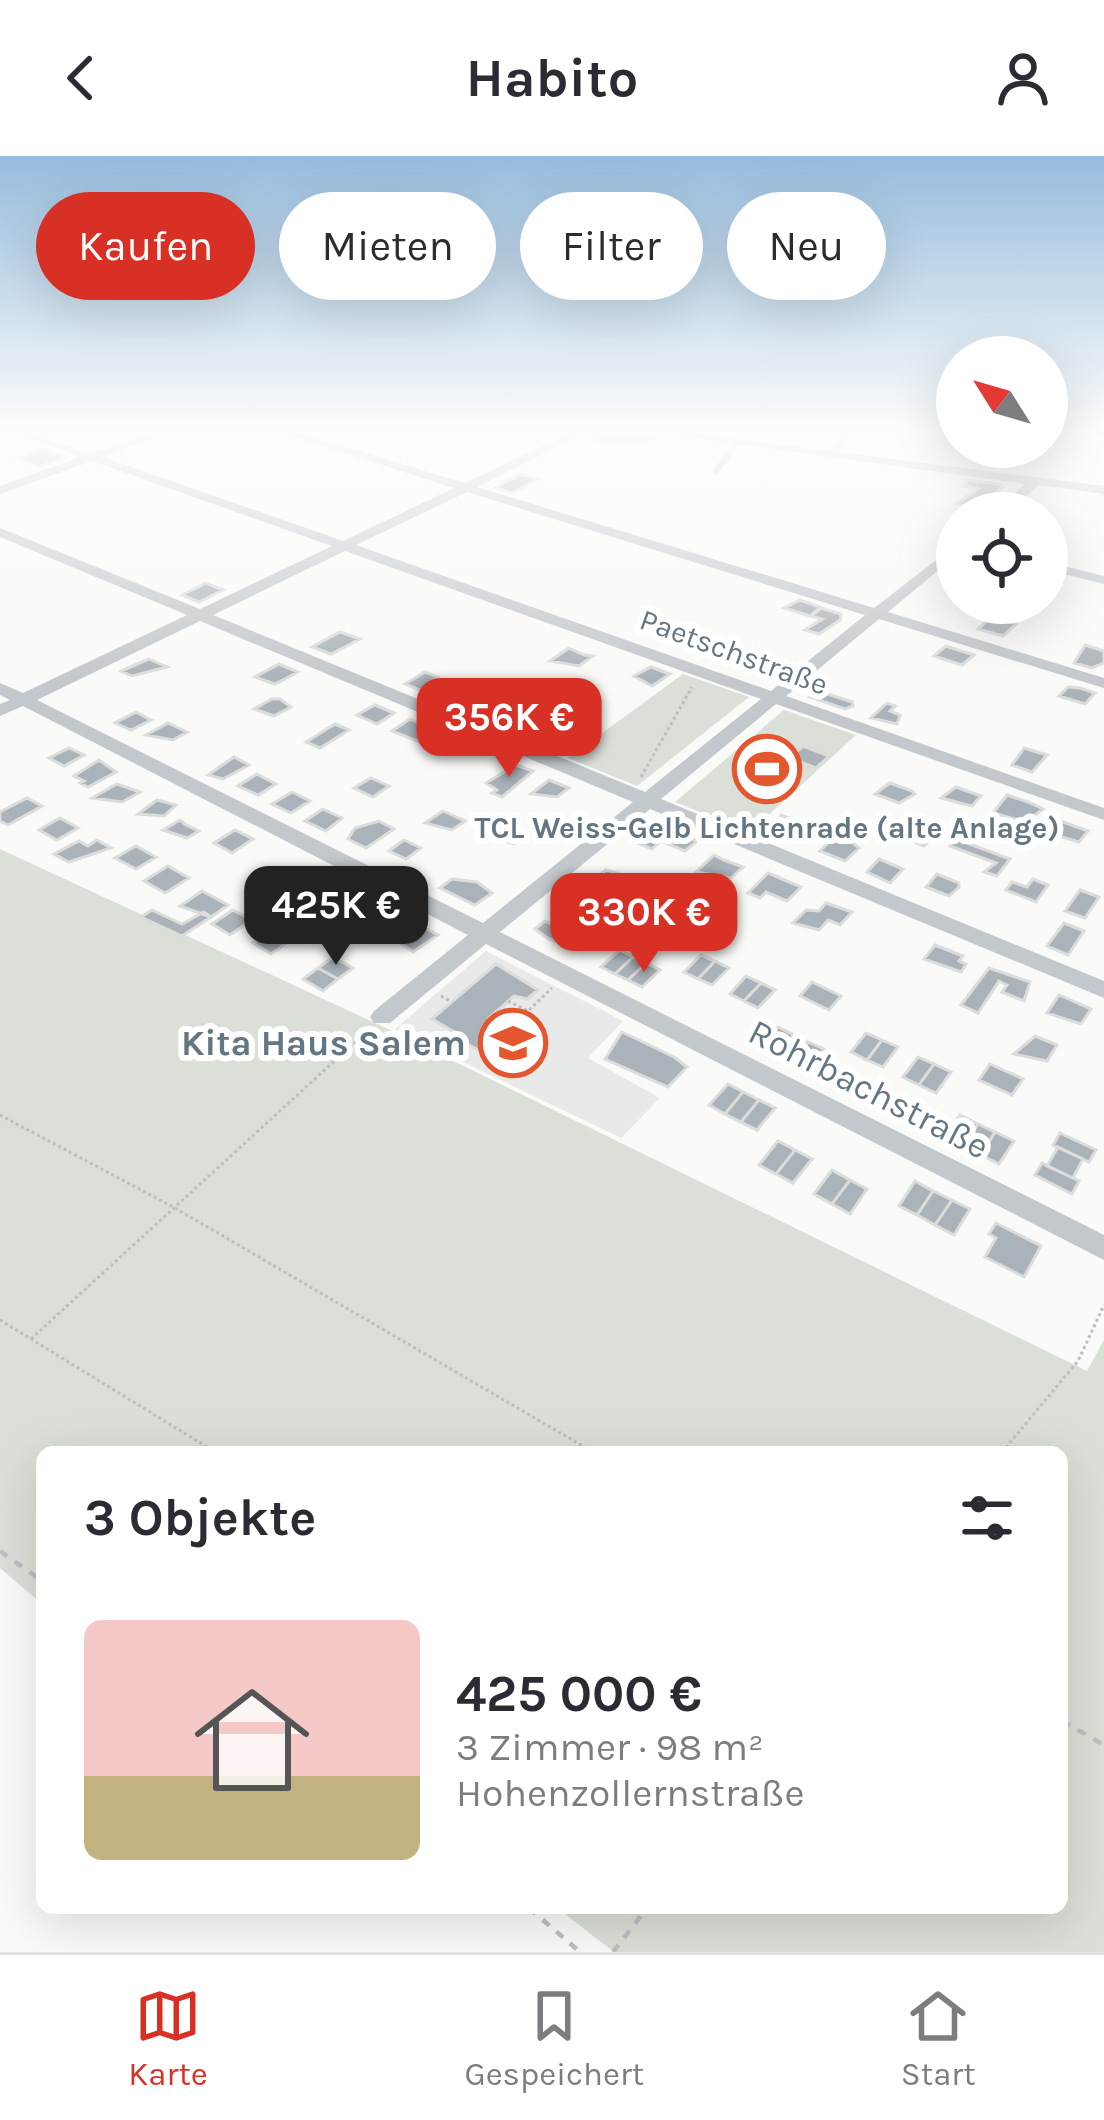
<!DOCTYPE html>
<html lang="de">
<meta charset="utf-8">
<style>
:root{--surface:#fff;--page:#f2f2f3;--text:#2b2b33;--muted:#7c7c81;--line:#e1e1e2;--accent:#d93025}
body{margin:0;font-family:Karla,sans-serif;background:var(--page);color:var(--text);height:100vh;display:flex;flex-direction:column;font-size:45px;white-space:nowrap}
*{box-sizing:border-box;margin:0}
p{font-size:39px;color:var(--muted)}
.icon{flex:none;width:66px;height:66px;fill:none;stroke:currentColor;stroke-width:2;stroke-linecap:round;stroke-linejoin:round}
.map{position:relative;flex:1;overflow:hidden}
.sheet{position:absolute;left:36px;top:1290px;width:1032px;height:468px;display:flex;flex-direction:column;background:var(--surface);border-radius:18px;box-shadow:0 12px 48px #0002}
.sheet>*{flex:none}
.top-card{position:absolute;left:36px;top:36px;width:1032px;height:108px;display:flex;gap:24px}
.needle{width:78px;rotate:307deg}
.buttons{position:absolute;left:936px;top:180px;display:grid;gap:24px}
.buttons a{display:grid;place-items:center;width:132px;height:132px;border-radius:50%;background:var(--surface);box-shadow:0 12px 48px #0002;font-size:60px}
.price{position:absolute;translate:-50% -102px;padding:0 27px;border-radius:24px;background:var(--accent);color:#fff;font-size:39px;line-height:78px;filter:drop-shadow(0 3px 6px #0008)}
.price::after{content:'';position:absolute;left:50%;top:72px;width:36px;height:27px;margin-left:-18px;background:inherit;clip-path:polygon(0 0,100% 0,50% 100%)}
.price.active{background:#222;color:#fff}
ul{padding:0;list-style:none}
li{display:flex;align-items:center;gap:36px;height:300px;padding:0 48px}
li+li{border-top:3px solid var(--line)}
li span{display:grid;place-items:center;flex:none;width:336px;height:240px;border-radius:18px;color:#555}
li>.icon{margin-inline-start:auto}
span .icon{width:144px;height:144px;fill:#fffc;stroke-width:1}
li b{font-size:51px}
h2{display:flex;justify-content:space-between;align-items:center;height:144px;padding:0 48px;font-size:51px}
.tag{padding:0 42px;border-radius:54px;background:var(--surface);box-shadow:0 12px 48px #0002;font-size:42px;line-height:108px}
.tag.active{background:var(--accent);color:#fff}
header{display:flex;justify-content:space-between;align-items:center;height:156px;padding:0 48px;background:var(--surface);font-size:54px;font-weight:700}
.tab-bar{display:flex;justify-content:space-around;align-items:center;height:168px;border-top:3px solid var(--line);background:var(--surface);font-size:33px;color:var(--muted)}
.tab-bar a{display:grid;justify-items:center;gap:6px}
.tab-bar .active{color:var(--accent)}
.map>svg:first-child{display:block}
</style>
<header><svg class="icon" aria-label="back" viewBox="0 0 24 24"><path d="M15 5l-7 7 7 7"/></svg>Habito<svg class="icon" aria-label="person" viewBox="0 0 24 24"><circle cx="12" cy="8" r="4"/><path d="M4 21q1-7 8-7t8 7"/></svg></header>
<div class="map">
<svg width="1104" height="1796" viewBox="0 0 1104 1796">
<rect width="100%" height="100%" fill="#fafaf8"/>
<!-- built -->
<path fill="#e8e9e9" d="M486 795 623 865 588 902 660 942 621 982 395 873Z"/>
<!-- green -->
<path fill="#dadfd7" d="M683 518 749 541 637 630 568 602Z
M784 554 856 579 750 676 675 646Z
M0 693 386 872 1087 1215 1104 1184V1796H614L557 1752H1062V1296H42V1448L0 1412Z"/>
<!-- building -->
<path fill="#aab3b9" stroke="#dcdcda" stroke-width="3" d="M608 277H618L653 282 647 288 590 284Z
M43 293 66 301 40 311 17 302Z
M520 318 538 323 511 337 496 332Z
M968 324 999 328 1003 331 977 352 956 348 978 333 965 330Z
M206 427 223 434 199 446 182 439Z
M800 444 820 451V452L810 460 784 452Z
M821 452 841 458 840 464 819 478 805 474 822 463 811 460Z
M991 461 1009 465 1016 468 1003 480 978 473Z
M340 476 360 483 331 498 312 491Z
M1085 489 1104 495V507L1092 512 1074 507Z
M946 490 974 499 962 509 934 500Z
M569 492 584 499 593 500 579 510 550 505Z
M149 503 167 511 132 520 121 515Z
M279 508 298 516 275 528 255 521Z
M651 511 670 518 652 530 634 520Z
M425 516 438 521 429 527 439 530 427 537 405 528Z
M469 524 488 531 465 546 446 538Z
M1068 531 1080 532 1095 537 1085 548 1059 540Z
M819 535 852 546 853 550 845 553 810 541Z
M500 538 521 546 499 561 468 555Z
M272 543H280L291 551 274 560 254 553Z
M887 547 895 550 890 555 900 559 897 568 871 562Z
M375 549 394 557 377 568 357 559Z
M136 556 151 564 131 574 115 567Z
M523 562 543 570 529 580 509 572Z
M410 563 434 574 417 585 392 575Z
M168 567 187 576 173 584 146 579Z
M335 568 349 574 320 592 306 586Z
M434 574 458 584 457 586 440 595 417 585Z
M562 574 575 576 586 580 566 594 546 585Z
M803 590 829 600 816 612 790 602Z
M69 592 84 599 64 610 49 602Z
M1024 592 1047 599 1032 616 1012 609Z
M234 601 249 609 223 623 208 619Z
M99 604 116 616 88 631 80 627 84 625 74 620Z
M516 609 533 615 502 641 492 637 497 634 486 627Z
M257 618 276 628 258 639 238 630Z
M371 622 389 630 373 641 354 632Z
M549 624 569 632 557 641 531 638Z
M890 627 912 635 915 638 899 647 875 638Z
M117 628 140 636 122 646 92 642Z
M956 631 981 640 972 650 941 642Z
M292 636 310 645 291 657 272 648Z
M1007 639 1028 646 1043 653 1026 666 993 657Z
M27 642 42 650 8 669 0 665V656Z
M157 644 176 649 164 660 138 658Z
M323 653 342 662 326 675 305 665Z
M443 655 465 665 452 674 425 667Z
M781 659 809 670 799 679 777 670Z
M60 662 78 672 57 684 39 674Z
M1055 663 1088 675 1079 686 1045 676Z
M180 664 186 669 199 675 187 682 163 674Z
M379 665 394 673 366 692 348 683 355 672Z
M507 665 524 677 514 688 487 679Z
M659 669 697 685 685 695 661 685 652 693 638 687Z
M908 669 934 679 924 690 898 680Z
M235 674 253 683 232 697 214 687Z
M844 680 859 692 845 705 820 695 833 682Z
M956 683 1010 703 997 720 984 716 996 707 950 690Z
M97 684 111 692 69 706 54 698 79 685 88 690Z
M404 684 421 692 406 703 389 695Z
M136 690 156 701 136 713 115 702Z
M714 699 724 704 743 711 731 722 696 716Z
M879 703 903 713 890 727 867 716Z
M168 710 189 722 165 737 144 725Z
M296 713 318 725 299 738 277 726Z
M606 714 637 723 630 729 632 737 619 738 592 726Z
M768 717 801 731 787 745 766 736 760 742 748 737Z
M937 718 959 727V731L949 740 926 731Z
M452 723 477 726 492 737 475 749 440 732Z
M1033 723 1048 729 1036 746 1006 734 1012 726 1027 731Z
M1080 734 1099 741 1085 762 1065 755Z
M202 735 228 749 211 761 180 750Z
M569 745 586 751 593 756 584 765 559 753Z
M826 747 852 756 840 769 828 764 819 774 793 767 806 754 819 755Z
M380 749 397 758 378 772 361 763Z
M152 754 182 768 204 756 211 761 182 780 141 761Z
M233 754 252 764 230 779 212 768Z
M564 755 580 763 565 775 549 767Z
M656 756 682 768 668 780 642 768Z
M545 765 569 777 560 786 549 783 535 773Z
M416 767 438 779 413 796 395 783Z
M1064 767 1084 775 1068 799 1047 790Z
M270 776 288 786 271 798 253 787Z
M935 789 963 800 959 805 966 808 961 816 924 803Z
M620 794 633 801 615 818 601 811Z
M701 799 715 805 698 823 684 816Z
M333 801 353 812 338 823 318 812Z
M633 801 646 807 628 824 615 818Z
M715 805 729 812 712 829 698 823Z
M646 807 660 814 642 831 628 824Z
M496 808 538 834 527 843 514 840 489 862 525 889 499 912 493 908 497 904 467 888 459 895 449 889 460 879 432 863Z
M318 812 338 823 323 835 303 823Z
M989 812 1030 826 1024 845 1002 836 1007 829 999 825 978 857 961 849Z
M746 820 761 827 744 845 730 838Z
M812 826 841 840 829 854 800 840Z
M761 827 775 834 758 852 744 845Z
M1059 839 1091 853 1081 868 1047 857Z
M778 871 794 879 777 898 761 890Z
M622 876 674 901 687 911 668 931 605 903Z
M866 877 882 884 867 904 851 896Z
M794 879 808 886 792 905 777 898Z
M1035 880 1057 889 1047 905 1014 898Z
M882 884 898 891 883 911 867 904Z
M808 886 824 893 808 913 792 905Z
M918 901 934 908 919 929 903 921Z
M934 908 951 916 936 937 919 929Z
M990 908 1023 923 1012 939 979 924Z
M728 928 743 936 725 958 709 949Z
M743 936 759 944 741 966 725 958Z
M759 944 775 952 757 974 741 966Z
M960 959 978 968 963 990 945 981Z
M978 968 995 976 981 999 963 990Z
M995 976 1014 985 999 1008 981 999Z
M1060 977 1096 994 1089 1006 1053 989Z
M778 985 795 994 776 1018 759 1009Z
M1058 991 1083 1003 1073 1022 1047 1010Z
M795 994 812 1003 793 1027 776 1018Z
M1042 1007 1079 1025 1072 1038 1035 1019Z
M832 1014 850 1024 832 1048 814 1038Z
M850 1024 867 1033 850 1058 832 1048Z
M915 1025 933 1035 917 1059 899 1050Z
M933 1035 952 1044 935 1069 917 1059Z
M952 1044 970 1053 954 1079 935 1069Z
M996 1067 1041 1090 1024 1121 985 1101 996 1082 989 1078Z"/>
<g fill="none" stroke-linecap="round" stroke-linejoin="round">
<!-- path-far1 -->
<path stroke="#bbbfc2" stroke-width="3" stroke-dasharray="3 3" stroke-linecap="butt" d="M641 621 692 531
M441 840 450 845
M508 845 528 855 552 832
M0 959 175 1052 593 1296
M0 1164 215 1296
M31 1183 366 876
M1002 1296 1078 1205 1104 1149"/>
<!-- path -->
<path stroke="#bbbfc2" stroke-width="4.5" stroke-dasharray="9 9" stroke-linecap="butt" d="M0 1395 42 1425
M1062 1565 1104 1589
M529 1752 580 1796
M613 1796 647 1752"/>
<!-- service -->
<path stroke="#c3c8cc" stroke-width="6" d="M834 299 845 277
M716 316 737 286"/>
<!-- minor -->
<path fill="#c3c8cc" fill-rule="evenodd" d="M18 277C44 276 72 299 96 295 120 292 139 277 164 277L103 301 343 385 454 332 282 277H299L465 327 570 277H585L477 331 874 452 957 388V399L888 456 1104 522V532L879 463 786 540 1104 652V664L776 548 661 643 1104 825V842L650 653 500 776 1104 1079V1104L486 788 390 867H374L370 861 374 855 468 779 23 550 0 560V548L10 544 0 539V527L23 537 187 459 0 381V372L200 453 332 390 92 305 0 338V330L80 301ZM467 336 865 459 771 535 356 389ZM345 395 761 543 645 636 213 459ZM200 465 633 646 483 767 37 544Z
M659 277H689L1104 330V338L1039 329 1007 357H992L1025 328Z
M1047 406 1104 420V428L1047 414Z"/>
<!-- tram -->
<path stroke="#a2aab0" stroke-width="3" d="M1088 277 1104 278"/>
</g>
<!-- sky -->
<linearGradient id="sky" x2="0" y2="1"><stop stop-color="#96bcdc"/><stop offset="0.52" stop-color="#fdfdfc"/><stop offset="1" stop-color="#fdfdfc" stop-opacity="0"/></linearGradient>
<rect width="1104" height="528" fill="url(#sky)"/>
<!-- icons -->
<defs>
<g id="stadium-ring" transform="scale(3.45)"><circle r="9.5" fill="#fff" stroke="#e4572e" stroke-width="1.5"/><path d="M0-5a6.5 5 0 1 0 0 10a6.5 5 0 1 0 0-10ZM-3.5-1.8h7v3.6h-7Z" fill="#e4572e"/></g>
<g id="school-ring" transform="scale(3.45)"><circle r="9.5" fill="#fff" stroke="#e4572e" stroke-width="1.5"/><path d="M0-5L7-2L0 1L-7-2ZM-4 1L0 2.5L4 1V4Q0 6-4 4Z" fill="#e4572e"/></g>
</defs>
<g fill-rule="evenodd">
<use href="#stadium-ring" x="767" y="613"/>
<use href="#school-ring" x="513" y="887"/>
</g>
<g text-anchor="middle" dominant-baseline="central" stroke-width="12" stroke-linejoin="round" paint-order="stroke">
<!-- far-street labels -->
<g font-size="30" fill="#657683" stroke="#fff">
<text transform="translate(734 496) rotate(20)">Paetschstraße</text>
</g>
<!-- far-poi labels -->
<g font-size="30" font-weight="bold" fill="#657683" stroke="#fff">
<text x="767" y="672">TCL Weiss-Gelb Lichtenrade (alte Anlage)</text>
</g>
<!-- poi labels -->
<g font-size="36" font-weight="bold" fill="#657683" stroke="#fff" text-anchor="end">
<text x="466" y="887">Kita Haus Salem</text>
</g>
<!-- street labels -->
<g font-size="36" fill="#657683" stroke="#fff">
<text transform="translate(869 933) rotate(27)">Rohrbachstraße</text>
</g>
</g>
</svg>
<div class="buttons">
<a><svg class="needle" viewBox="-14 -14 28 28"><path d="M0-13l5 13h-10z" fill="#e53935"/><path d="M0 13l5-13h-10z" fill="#7c7c81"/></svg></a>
<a><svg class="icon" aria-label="locate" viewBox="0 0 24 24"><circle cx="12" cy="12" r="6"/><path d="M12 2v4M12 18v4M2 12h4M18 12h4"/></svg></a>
</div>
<b class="price" style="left:509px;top:624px">356K €</b>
<b class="price active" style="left:336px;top:812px">425K €</b>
<b class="price" style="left:644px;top:819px">330K €</b>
<div class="top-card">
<a class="tag active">Kaufen</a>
<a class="tag">Mieten</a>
<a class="tag">Filter</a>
<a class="tag">Neu</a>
</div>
<section class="sheet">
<h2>3 Objekte<svg class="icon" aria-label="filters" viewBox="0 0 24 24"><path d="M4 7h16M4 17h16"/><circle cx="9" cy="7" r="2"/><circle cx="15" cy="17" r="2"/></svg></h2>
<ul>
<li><span style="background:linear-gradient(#f6c9c9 65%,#c2b280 0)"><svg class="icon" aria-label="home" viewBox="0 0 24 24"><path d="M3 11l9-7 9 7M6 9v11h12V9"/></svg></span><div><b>425 000 €</b><p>3 Zimmer · 98 m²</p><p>Hohenzollernstraße</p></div></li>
</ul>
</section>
</div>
<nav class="tab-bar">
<a class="active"><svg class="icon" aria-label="map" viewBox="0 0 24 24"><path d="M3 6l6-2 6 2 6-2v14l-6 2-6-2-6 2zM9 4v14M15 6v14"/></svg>Karte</a>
<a><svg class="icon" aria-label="saved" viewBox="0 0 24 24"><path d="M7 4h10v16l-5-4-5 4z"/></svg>Gespeichert</a>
<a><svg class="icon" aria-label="home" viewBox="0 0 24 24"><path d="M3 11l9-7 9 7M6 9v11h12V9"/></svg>Start</a>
</nav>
